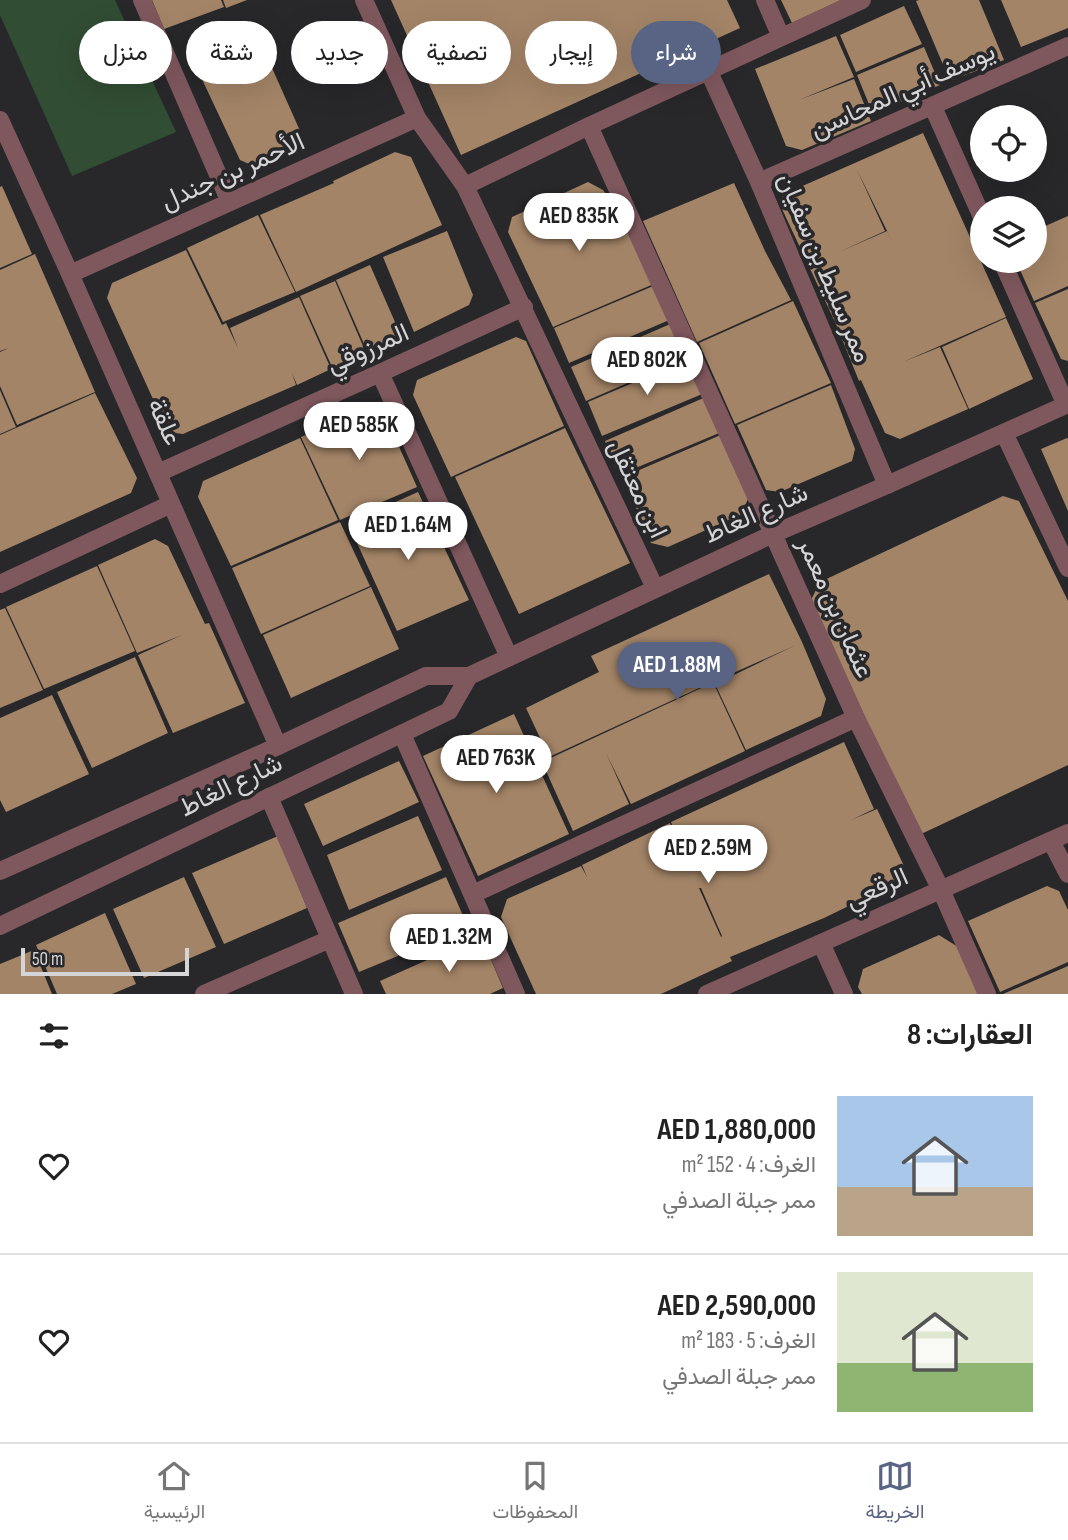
<!DOCTYPE html>
<html lang="ar">
<meta charset="utf-8">
<style>
:root{--surface:#fff;--page:#f6f6f6;--text:#222;--muted:#767676;--line:#e0e0e0;--accent:#596485}
body{margin:0;font-family:"Sofia Sans Condensed",Vazirmatn,sans-serif;background:var(--page);color:var(--text);direction:rtl;height:100vh;display:flex;flex-direction:column;font-size:26px;white-space:nowrap}
*{box-sizing:border-box;margin:0}
p{font-size:23px;color:var(--muted)}
.icon{flex:none;width:38px;height:38px;fill:none;stroke:currentColor;stroke-width:2;stroke-linecap:round;stroke-linejoin:round}
.map{position:relative;height:994px;overflow:hidden;direction:ltr}
.panel{display:flex;flex-direction:column;background:var(--surface);flex:1}
.panel>*{flex:none}
.guide{position:absolute;left:21px;top:21px;width:700px;height:63px;direction:rtl;display:flex;gap:14px}
.tools{position:absolute;left:970px;top:105px;display:grid;gap:14px}
.tools a{display:grid;place-items:center;width:77px;height:77px;border-radius:50%;background:var(--surface);box-shadow:0 7px 28px #0002;font-size:35px}
.scale{position:absolute;left:21px;bottom:18px;width:168px;box-sizing:border-box;padding-left:7px;border:4px solid #d5d5d7;border-top:0;font-size:19px;line-height:24px;white-space:nowrap;color:#d5d5d7;-webkit-text-stroke:5px #28282b;paint-order:stroke}
.price{position:absolute;translate:-50% -60px;padding:0 16px;border-radius:24px;background:#fff;color:#222;font-size:23px;line-height:46px;filter:drop-shadow(0 2px 4px #0008)}
.price::after{content:'';position:absolute;left:50%;top:42px;width:21px;height:16px;margin-left:-10px;background:inherit;clip-path:polygon(0 0,100% 0,50% 100%)}
.price.current{background:var(--accent);color:#fff}
ul{padding:0;list-style:none}
li{display:flex;align-items:center;gap:21px;height:175px;padding:0 35px}
li+li{border-top:2px solid var(--line)}
li span{display:grid;place-items:center;flex:none;width:196px;height:140px;border-radius:0px;color:#555}
li>.icon{margin-inline-start:auto}
span .icon{width:84px;height:84px;fill:#fffc;stroke-width:1}
li b{font-size:30px}
h2{display:flex;justify-content:space-between;align-items:center;height:84px;padding:0 35px;font-size:30px}
.tag{padding:0 24px;border-radius:32px;background:var(--surface);box-shadow:0 7px 28px #0002;font-size:24px;line-height:63px}
.tag.current{background:var(--accent);color:#fff}
.dock{display:flex;justify-content:space-around;align-items:center;height:98px;border-top:2px solid var(--line);background:var(--surface);font-size:19px;color:var(--muted)}
.dock a{display:grid;justify-items:center;gap:4px}
.dock .current{color:var(--accent)}
.map>svg:first-child{display:block}
</style>
<div class="map">
<svg width="1068" height="994" viewBox="0 0 1068 994">
<rect width="100%" height="100%" fill="#28282b"/>
<!-- green -->
<path fill="#314d33" d="M0 0H115L176 132 72 176 0 15Z"/>
<!-- building -->
<path fill="#a38467" fill-rule="evenodd" d="M152 0H221L224 7 164 29Z
M223 0H247L226 8Z
M391 0H727L740 28 461 155Z
M781 0H841L792 23Z
M919 0H979L1004 60 950 81 916 1Z
M1001 0H1068V28L1021 47Z
M904 6 922 44 856 72 840 35Z
M242 24 256 32 301 133 295 151 256 167 240 160 192 58 197 43Z
M836 36 854 77 799 100 854 79 871 121 802 150 786 146 755 69Z
M924 47 940 85 873 114 857 75Z
M923 133 1006 317 903 362 940 347 968 409 900 439 885 433 861 380 859 381 836 324 782 209V195ZM857 170 893 243 887 231 839 252 885 231Z
M395 152 411 157 442 225 296 292 260 215 334 183 333 181Z
M588 182 603 190 626 222 656 283 553 327 508 232 512 217Z
M734 183 765 251 791 300 697 342 643 221Z
M2 186 32 254 0 268V187Z
M258 215 295 292 223 322 187 248Z
M1068 216V286L1034 301 1016 261H1034V231Z
M447 231 473 295 469 305 414 332 383 257Z
M186 250 222 325 226 323 238 348 230 328 299 297 331 369 297 385 292 373 296 385 183 434 168 432 107 298 112 283Z
M35 254 95 392 17 425 0 386V352L9 348 0 351V270Z
M370 265 402 338 368 353 336 280Z
M335 281 366 353 333 369 300 296Z
M658 284 674 318 569 363 554 328Z
M1068 289V361L1061 359 1035 303Z
M793 301 831 383 735 424 699 343Z
M1006 318 1033 379 969 409 942 347Z
M675 322 690 356 586 401 571 367Z
M516 337 526 341 564 426 451 477 413 395 417 380Z
M691 358 707 392 602 436 588 402Z
M831 385 855 449 852 461 780 492 766 490 737 425Z
M0 390 16 427 0 434Z
M95 393 137 478 131 493 0 552V435Z
M708 396 724 431 619 475 605 441Z
M370 406H378L384 413 417 487 340 520 301 437Z
M565 428 630 563 519 614 455 477Z
M723 434 749 496 742 514 668 547 651 543 623 477Z
M300 438 338 520 231 566 198 497 203 481Z
M1067 438 1068 439V511L1041 449Z
M418 492 469 600 397 631 348 523Z
M1003 496 1019 501 1068 601V765L919 835 811 600 820 582Z
M340 522 370 586 261 634 232 568Z
M155 539 168 546 205 624 209 623 245 703 173 733 138 655 182 635 137 653 98 565Z
M97 566 135 651 44 689 6 607Z
M769 574 802 642 826 699 821 716 746 750 715 684 796 645 713 682 745 751 631 804 606 753 629 804 573 831 542 762 710 684V683L549 757 526 708 599 672 591 656Z
M371 587 399 649 291 698 263 635Z
M5 608 43 690 0 708V610Z
M135 657 168 733 92 768 57 692Z
M52 695 89 774 6 812 0 800V718Z
M514 714 569 834 478 876 423 756Z
M844 742 874 809 851 820 877 809 904 866V875L898 882 824 918 730 957 732 961 661 994H536L501 917 507 899 581 866 587 877 582 865 670 823 681 845 671 822ZM699 888H701L722 936 721 937Z
M399 761 419 802 323 846 304 804Z
M418 816 442 870 349 910 327 855Z
M278 836 307 908 224 944 192 873Z
M184 877 216 947 144 978 113 909Z
M446 877 468 927 359 972 338 923Z
M1047 886 1059 891 1068 910V962L1000 992 968 921Z
M105 913 136 984 112 994H57L36 945Z
M939 935 958 947 980 994H862L858 987 863 969Z
M481 936 503 988 490 994H386L380 981Z
M34 950 52 994H0V964Z
M1068 966V994H1003Z"/>
<g fill="none" stroke-linecap="round" stroke-linejoin="round">
<!-- minor -->
<path stroke="#7f585e" stroke-width="18" d="M142 0 230 202
M364 0 417 118 465 186 655 588
M765 0 781 37
M709 72 759 182 887 485
M933 107 982 217
M0 120 70 274 278 746
M589 126 856 718 941 890 987 994
M759 182 1068 46
M465 186 589 126 862 0
M1002 261 1066 405
M70 274 417 118
M380 373 509 657
M1004 433 1068 568
M158 473 380 373 524 307
M0 584 171 504
M402 734 516 994
M269 797 354 994
M1051 841 1068 874
M473 894 856 718
M821 943 844 994
M204 994 330 939
M707 994 1068 833"/>
<!-- tertiary -->
<path stroke="#7f585e" stroke-width="18" d="M0 871 278 746 426 676H469L773 534 887 485 1068 404
M0 926 449 711 469 676"/>
</g>
<g text-anchor="middle" dominant-baseline="central" stroke-width="7" stroke-linejoin="round" paint-order="stroke">
<!-- street labels -->
<g font-size="26" fill="#d5d5d7" stroke="#28282b">
<text transform="translate(903 91) rotate(-24)">يوسف أبي المحاسن</text>
<text transform="translate(233 172) rotate(-24)">الأحمر بن جندل</text>
<text transform="translate(824 268) rotate(67)">ممر سليط بن سفيان</text>
<text transform="translate(368 349) rotate(-24)">المرزوقي</text>
<text transform="translate(164 422) rotate(66)">علقة</text>
<text transform="translate(637 489) rotate(65)">ابن معتقل</text>
<text transform="translate(756 514) rotate(-24)">شارع الغاط</text>
<text transform="translate(835 608) rotate(66)">عثمان بن معمر</text>
<text transform="translate(231 786) rotate(-26)">شارع الغاط</text>
<text transform="translate(877 889) rotate(-24)">الرقعي</text>
</g>
</g>
</svg>
<div class="tools">
<a><svg class="icon" aria-label="locate" viewBox="0 0 24 24"><circle cx="12" cy="12" r="6"/><path d="M12 2v4M12 18v4M2 12h4M18 12h4"/></svg></a>
<a><svg class="icon" aria-label="layers" viewBox="0 0 24 24"><path d="M12 4l9 5-9 5-9-5zM3 14l9 5 9-5"/></svg></a>
</div>
<div class="scale">50 m</div>
<b class="price" style="left:579px;top:253px">AED 835K</b>
<b class="price" style="left:647px;top:397px">AED 802K</b>
<b class="price" style="left:359px;top:462px">AED 585K</b>
<b class="price" style="left:408px;top:562px">AED 1.64M</b>
<b class="price current" style="left:677px;top:702px">AED 1.88M</b>
<b class="price" style="left:496px;top:795px">AED 763K</b>
<b class="price" style="left:708px;top:885px">AED 2.59M</b>
<b class="price" style="left:449px;top:974px">AED 1.32M</b>
<div class="guide">
<a class="tag current">شراء</a>
<a class="tag">إيجار</a>
<a class="tag">تصفية</a>
<a class="tag">جديد</a>
<a class="tag">شقة</a>
<a class="tag">منزل</a>
</div>
</div>
<section class="panel">
<h2>العقارات: 8<svg class="icon" aria-label="filters" viewBox="0 0 24 24"><path d="M4 7h16M4 17h16"/><circle cx="9" cy="7" r="2"/><circle cx="15" cy="17" r="2"/></svg></h2>
<ul>
<li><span style="background:linear-gradient(#a9c7e8 65%,#b9a48a 0)"><svg class="icon" aria-label="home" viewBox="0 0 24 24"><path d="M3 11l9-7 9 7M6 9v11h12V9"/></svg></span><div><b>AED 1,880,000</b><p>الغرف: 4 · 152 m²</p><p>ممر جبلة الصدفي</p></div><svg class="icon" aria-label="heart" viewBox="0 0 24 24"><path d="M12 20l-8-8c-3-5 5-10 8-4 3-6 11-1 8 4z"/></svg></li>
<li><span style="background:linear-gradient(#dfe7d0 65%,#8fb573 0)"><svg class="icon" aria-label="home" viewBox="0 0 24 24"><path d="M3 11l9-7 9 7M6 9v11h12V9"/></svg></span><div><b>AED 2,590,000</b><p>الغرف: 5 · 183 m²</p><p>ممر جبلة الصدفي</p></div><svg class="icon" aria-label="heart" viewBox="0 0 24 24"><path d="M12 20l-8-8c-3-5 5-10 8-4 3-6 11-1 8 4z"/></svg></li>
</ul>
</section>
<nav class="dock">
<a class="current"><svg class="icon" aria-label="map" viewBox="0 0 24 24"><path d="M3 6l6-2 6 2 6-2v14l-6 2-6-2-6 2zM9 4v14M15 6v14"/></svg>الخريطة</a>
<a><svg class="icon" aria-label="saved" viewBox="0 0 24 24"><path d="M7 4h10v16l-5-4-5 4z"/></svg>المحفوظات</a>
<a><svg class="icon" aria-label="home" viewBox="0 0 24 24"><path d="M3 11l9-7 9 7M6 9v11h12V9"/></svg>الرئيسية</a>
</nav>
